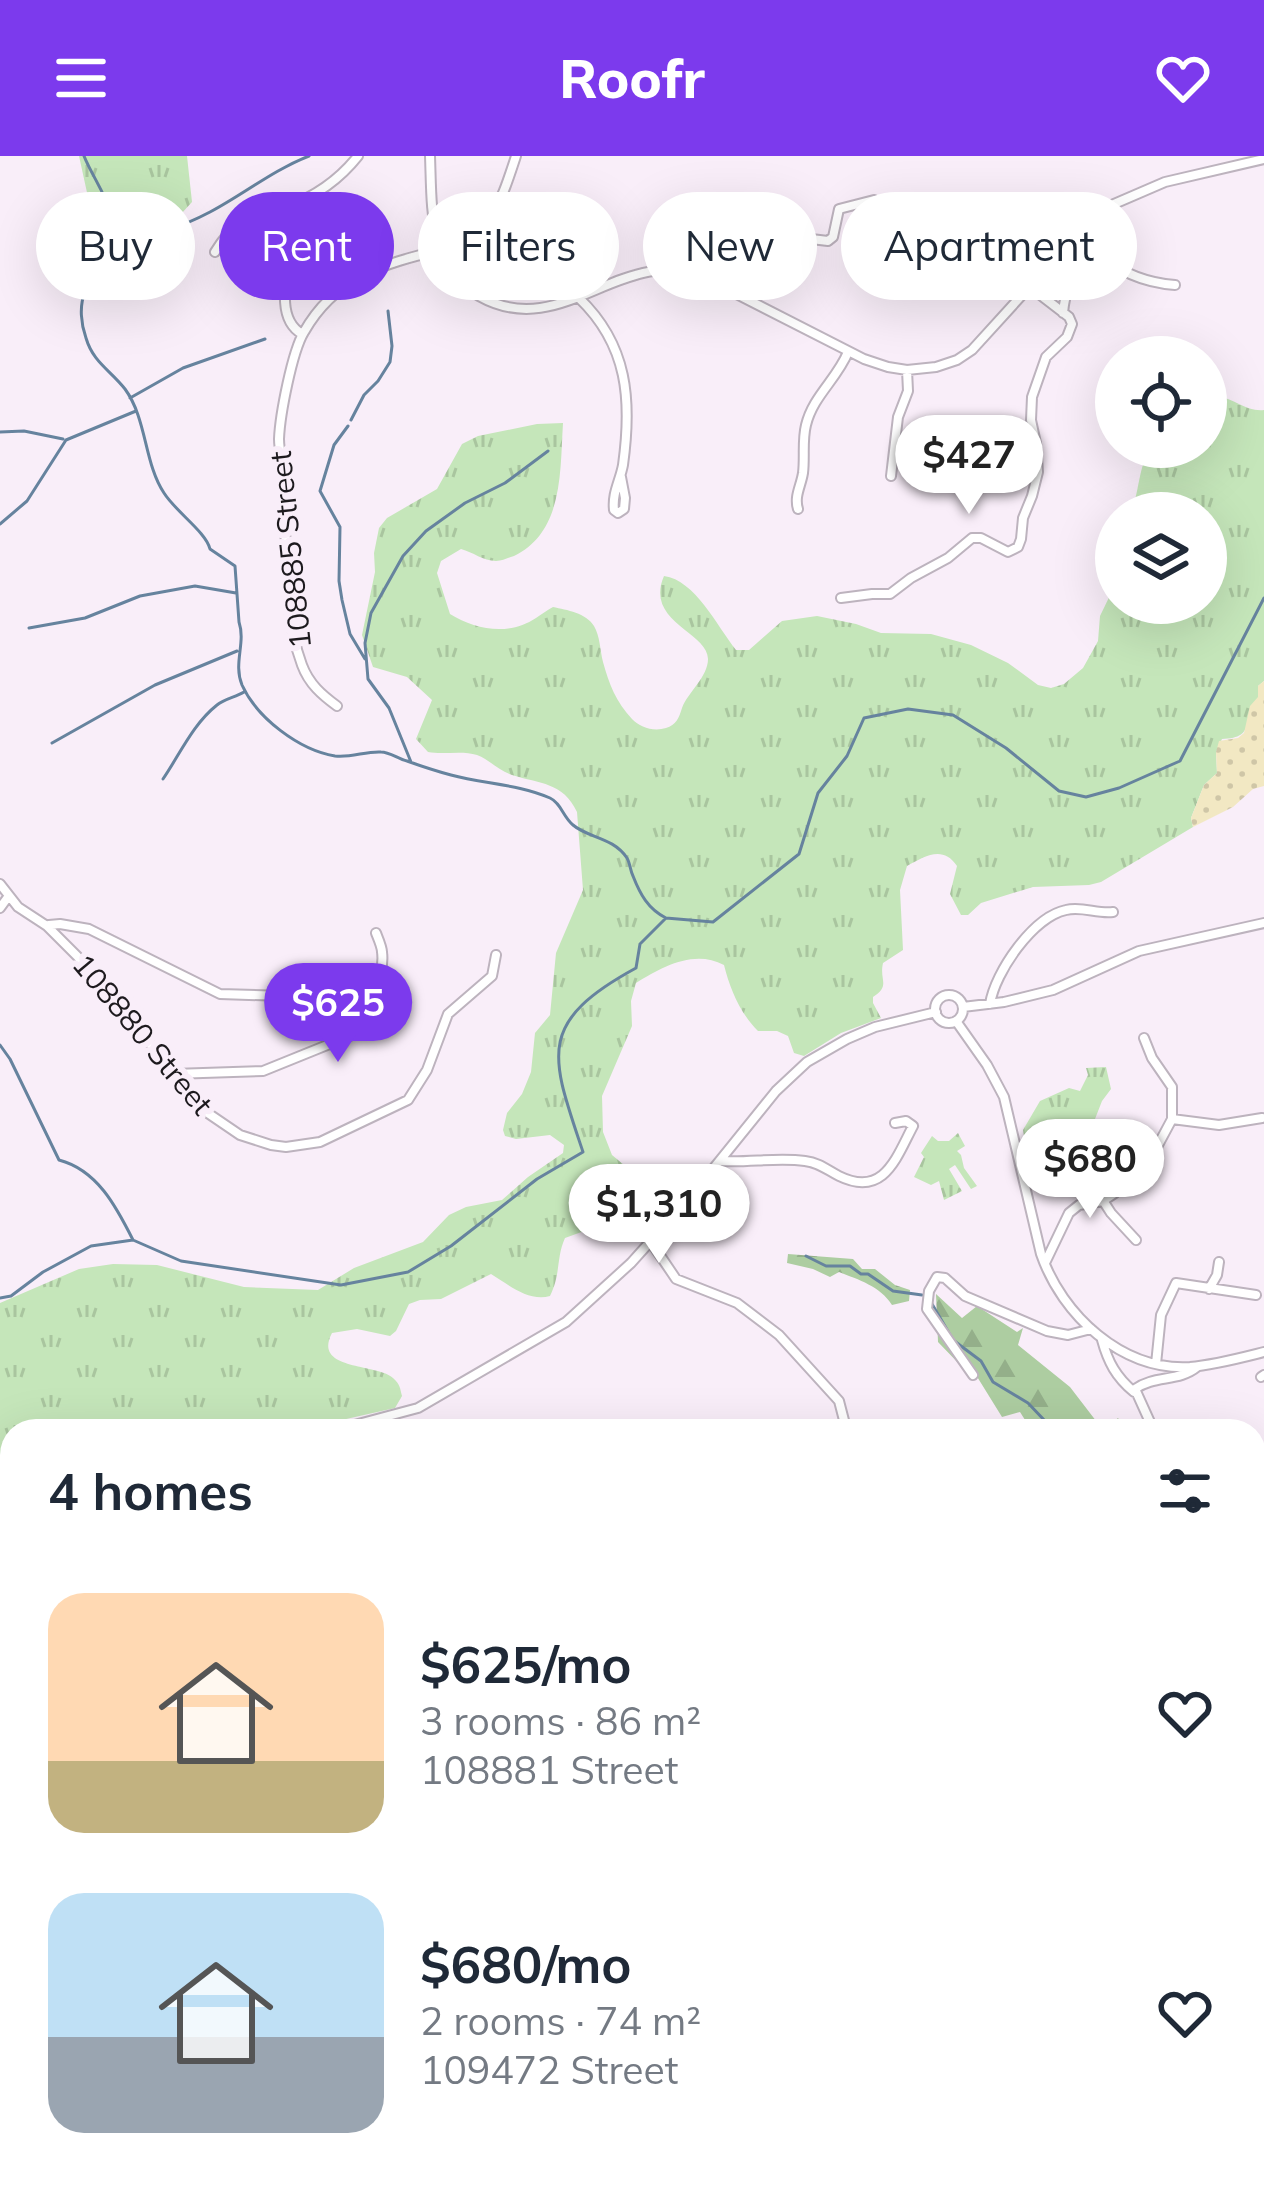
<!DOCTYPE html>
<meta charset="utf-8">
<style>
:root{--surface:#fff;--page:#f2f2f3;--text:#1f2937;--muted:#747a83;--accent:#7c3aed}
body{margin:0;font-family:Mulish,sans-serif;background:var(--page);color:var(--text);height:100vh;display:flex;flex-direction:column;font-size:45px;white-space:nowrap}
*{box-sizing:border-box;margin:0}
p{font-size:39px;color:var(--muted)}
.icon{flex:none;width:66px;height:66px;fill:none;stroke:currentColor;stroke-width:2;stroke-linecap:round;stroke-linejoin:round}
.map{position:relative;flex:1;overflow:hidden}
.drawer{position:absolute;left:0px;top:1263px;width:1266px;height:768px;display:flex;flex-direction:column;background:var(--surface);border-radius:36px 36px 0 0;box-shadow:0 12px 48px #0002}
.drawer>*{flex:none}
.hud{position:absolute;left:36px;top:36px;width:1194px;height:108px;display:flex;gap:24px}
.controls{position:absolute;left:1095px;top:180px;display:grid;gap:24px}
.controls a{display:grid;place-items:center;width:132px;height:132px;border-radius:50%;background:var(--surface);box-shadow:0 12px 48px #0002;font-size:60px}
.price{position:absolute;translate:-50% -102px;padding:0 27px;border-radius:42px;background:#fff;color:#222;font-size:39px;line-height:78px;filter:drop-shadow(0 3px 6px #0008)}
.price::after{content:'';position:absolute;left:50%;top:72px;width:36px;height:27px;margin-left:-18px;background:inherit;clip-path:polygon(0 0,100% 0,50% 100%)}
.price.selected{background:var(--accent);color:#fff}
ul{padding:0;list-style:none}
li{display:flex;align-items:center;gap:36px;height:300px;padding:0 48px}
li span{display:grid;place-items:center;flex:none;width:336px;height:240px;border-radius:36px;color:#555}
li>.icon{margin-inline-start:auto}
span .icon{width:144px;height:144px;fill:#fffc;stroke-width:1}
li b{font-size:51px}
h2{display:flex;justify-content:space-between;align-items:center;height:144px;padding:0 48px;font-size:51px}
.tag{padding:0 42px;border-radius:54px;background:var(--surface);box-shadow:0 12px 48px #0002;font-size:42px;line-height:108px}
.tag.selected{background:var(--accent);color:#fff}
header{display:flex;justify-content:space-between;align-items:center;height:156px;padding:0 48px;background:var(--accent);color:#fff;font-size:54px;font-weight:800}
.map>svg:first-child{display:block}
</style>
<header><svg class="icon" aria-label="menu" viewBox="0 0 24 24"><path d="M4 6h16M4 12h16M4 18h16"/></svg>Roofr<svg class="icon" aria-label="heart" viewBox="0 0 24 24"><path d="M12 20l-8-8c-3-5 5-10 8-4 3-6 11-1 8 4z"/></svg></header>
<div class="map">
<svg width="1264" height="2031" viewBox="0 0 1264 2031">
<defs>
<pattern id="grass-tufts" width="24" height="20" patternUnits="userSpaceOnUse" patternTransform="scale(3)"><rect width="24" height="20" fill="#c5e6ba"/><path d="M3 7l-1-3M5 7V3M7 7l1-3M15 17l-1-3M17 17v-4M19 17l1-3" fill="none" stroke="#a9c59f"/></pattern>
<pattern id="forest-firs" width="22" height="20" patternUnits="userSpaceOnUse" patternTransform="scale(3)"><rect width="22" height="20" fill="#adcda1"/><path d="M5 1l3.5 6h-7zM16 11l3.5 6h-7z" fill="#94af8a"/></pattern>
<pattern id="sand-dots" width="8" height="8" patternUnits="userSpaceOnUse" patternTransform="scale(3)"><rect width="8" height="8" fill="#f2e8c3"/><path d="M2 2h.1M6 6h.1" fill="none" stroke="#cfc6a7" stroke-width="1.8" stroke-linecap="round"/></pattern>
</defs>
<rect width="100%" height="100%" fill="#f9eef9"/>
<!-- grass -->
<path fill="url(#grass-tufts)" d="M79 0H187L192 46 150 92 116 121 109 137Z
M1218 240C1235 243 1247 256 1264 254V525L1258 530 1259 541C1240 560 1259 582 1222 583L1216 596 1217 617 1204 629 1191 662 1193 671 1101 726 1089 729 1033 731 981 747 968 759H961L950 738 957 710C943 689 925 700 907 710L900 734 903 794 883 807C879 825 891 829 873 841V847L881 862 841 877 804 900 794 897 788 880 777 875H758C740 857 730 833 724 809 694 793 662 811 636 827L631 845 632 870 602 940 603 976 612 999 642 1024 646 1046 633 1062 598 1070 565 1082C556 1102 561 1118 550 1140 529 1146 509 1129 491 1118L441 1143 420 1144 409 1148 396 1175 390 1180 357 1173 332 1177C312 1215 377 1207 393 1222 400 1228 400 1232 402 1240L395 1252 293 1275H12V1335L0 1334V1147L79 1113 113 1108 157 1109 244 1131 318 1134 354 1112 423 1086 449 1059 466 1051 502 1044 528 1021 563 997 564 989 550 979 516 983 505 980 503 974 507 957 522 938 531 916 535 877 550 859 556 797 583 734 577 656C563 626 540 628 512 619 499 615 490 604 477 599 462 594 444 599 428 596L416 583 432 544 407 521 373 511 362 479 375 416 374 397 379 372 387 362 437 333 462 288 478 280 537 268 563 267C560 314 564 376 514 400 507 402 503 405 496 405 483 405 473 396 461 393L441 405 437 417 450 458C476 474 509 480 536 462 542 458 547 454 553 451 567 454 586 457 594 470 600 480 600 494 603 506 609 528 616 546 632 563 640 571 653 576 666 572 676 569 679 562 682 552 688 536 708 521 708 503 708 476 644 466 664 420 695 424 717 470 736 494H749L782 465 817 460 856 468 881 477 931 478 971 489 1008 507 1038 529 1051 532 1064 528 1083 512 1098 485 1100 460 1116 427V447H1206V357H1131C1140 333 1138 313 1150 293L1206 291V246Z
M1106 911 1111 933 1102 945 1095 963 1033 1031 1023 974 1040 945 1069 932 1080 935 1088 919 1086 912Z
M958 977 965 990 957 995 961 999 964 1012 977 1030 971 1033 955 1009 949 1013 962 1035 944 1044 939 1025 931 1029 914 1021 924 1001 921 997 932 980 938 985H949Z"/>
<!-- forest -->
<path fill="url(#forest-firs)" d="M788 1098 853 1103 862 1113H875L895 1129 910 1134 909 1145 892 1149C880 1130 859 1124 839 1116L830 1121 813 1113 787 1107Z
M936 1138 962 1162 977 1150 1017 1176 1023 1172 1018 1189 1070 1231 1103 1274 1118 1262 1127 1275H1032L1020 1256 1002 1261 976 1219 963 1212 938 1186Z"/>
<!-- sand -->
<path fill="url(#sand-dots)" d="M1264 525V630L1253 633 1233 651 1193 671 1191 662 1204 629 1217 617 1216 596 1219 585 1238 582 1244 577 1250 550 1258 541V530Z"/>
<g fill="none" stroke-linecap="round" stroke-linejoin="round">
<!-- stream -->
<path stroke="#66839e" stroke-width="3" d="M84 0C92 20 106 38 111 59 119 99 97 106 85 136 79 150 81 168 86 182 93 206 110 214 125 233 147 263 144 307 164 337 176 356 206 376 210 393L235 410 239 466C246 487 233 507 242 529 257 562 299 594 335 600 351 602 366 595 381 596 390 596 398 603 407 605 421 610 436 615 451 619 484 628 518 628 550 642 561 647 563 661 573 669 588 682 613 681 627 702 630 707 630 714 633 720 640 738 648 753 666 762
M111 90C146 82 178 73 210 56 244 38 273 14 309 0
M130 242 183 212 265 183
M351 264 364 239 378 225 390 206 392 190 388 155
M348 270 334 289 320 335 340 371 339 425 342 444 350 478 365 503
M0 276 24 275 63 283
M0 368 27 345 66 284 136 255
M29 472 85 462 140 440 195 430 236 437
M52 587 155 529 237 495
M411 606 389 552 368 523 365 487 371 457 403 400 426 375 465 347 505 327 548 295
M163 623C180 598 193 568 217 549 224 543 236 541 244 536
M0 889 10 903 59 1004C97 1014 116 1050 133 1084
M806 1100 826 1110H850L861 1118H868L893 1135 922 1139
M0 1142 11 1140 43 1116 91 1090 133 1084 181 1105 341 1129 408 1116 451 1090 537 1023 583 996C551 900 535 867 636 812L640 788 666 762 713 766 799 698 818 637 847 600 864 562 908 553 953 559 1006 592 1059 635 1086 641 1119 632 1180 605 1264 442
M932 1148 953 1184 981 1205 993 1226 1028 1247 1046 1266 1051 1275
M1254 1527 1264 1522
M1254 1583 1264 1576
M0 1713 12 1702"/>
<!-- minor casing -->
<g stroke="#bdb3be" stroke-width="12">
<path id="minor" d="M430 0C432 51 428 111 479 140 564 188 623 84 707 123L864 203 888 211 907 214 936 211 957 204 972 194 1084 71 1114 48 1165 26 1264 3
M1080 76C1103 108 1135 126 1175 129
M438 89C494 69 498 55 516 0
M215 96C239 57 249 66 287 51 316 40 339 24 358 0
M293 109C282 131 280 165 302 178
M721 130 746 108 754 90 786 80 828 85 833 81 839 53 874 44
M579 142C628 189 632 244 623 309 620 325 612 337 614 354L618 357 624 353 625 342 621 321
M1063 157C1066 126 1076 115 1089 89
M891 320 898 261 908 235 907 214
M798 353C794 340 801 330 803 317 805 301 802 285 806 269 813 240 837 223 848 196
M841 442 872 438H890L911 422 948 402 972 382H981L1008 396 1018 391 1021 383 1023 362 1032 340 1038 316 1036 287 1031 264 1032 241 1046 201 1067 181 1072 168 1069 161 1030 131
M337 550C322 539 309 528 302 509 280 450 288 380 284 319 283 307 279 295 279 283 280 259 292 196 304 176 335 121 383 108 440 94
M0 728 18 751 47 770 77 800 136 868 193 947 240 979 271 989 286 991 320 986 408 944 427 914 448 858 492 820 496 799
M0 752 8 741
M49 769 60 768 89 773 220 838 284 840 307 833
M935 853a14 14 0 1 1 28 0a14 14 0 1 1-28 0Z
M990 848C995 816 1033 761 1066 754 1082 750 1097 758 1113 756
M963 851 1004 846 1053 834 1139 795 1264 767
M956 865 987 909 1004 941 1041 1098C1062 1159 1122 1215 1190 1211 1214 1209 1240 1202 1264 1196
M173 918 263 915 352 879C368 866 385 817 382 796 382 791 378 782 376 777
M1172 963 1219 969 1262 962
M720 1005C748 1007 777 1001 805 1005 820 1007 827 1014 839 1020 884 1042 896 1002 913 970L906 965 895 967
M1084 1015 1111 1057 1136 1084
M651 1086 676 1123 737 1147 779 1179 839 1245 846 1272
M1045 1107 1069 1057 1079 1049 1103 1045 1115 1037 1157 991 1172 963V931L1152 902 1144 882
M1209 1133 1217 1119 1219 1106
M1102 1184C1108 1206 1116 1221 1134 1236
M1156 1208 1161 1159 1176 1127 1256 1139
M973 1219 927 1153 929 1135 937 1121 945 1122 965 1140 1047 1175 1068 1179 1091 1173
M1261 1221 1264 1219
M332 1275 418 1252 566 1166 631 1107 692 1039 776 935 807 906 847 883 875 871 936 856
M1154 1275 1135 1233C1154 1219 1179 1226 1197 1211
M1254 1291 1264 1301
M0 1400 12 1394
M1254 1484 1264 1479
M1254 1602 1264 1595
M1254 1777 1264 1772
M1254 1817 1264 1836
M258 2019 259 2031
M435 2019 505 2031
M662 2019 669 2031
M809 2019 811 2031
M343 2031 374 2019
M739 2031 762 2019
M983 2031H1097
M1243 2031 1244 2019"/>
</g>
<!-- minor -->
<use href="#minor" stroke="#fff" stroke-width="8"/>
</g>
<g text-anchor="middle" dominant-baseline="central" stroke-width="12" stroke-linejoin="round" paint-order="stroke">
<!-- street labels -->
<g font-size="30" fill="#1d1a1e" stroke="#f9eef9">
<text transform="translate(290 394) rotate(-96)">108885 Street</text>
<text transform="translate(143 878) rotate(50)">108880 Street</text>
</g>
</g>
</svg>
<div class="controls">
<a><svg class="icon" aria-label="locate" viewBox="0 0 24 24"><circle cx="12" cy="12" r="6"/><path d="M12 2v4M12 18v4M2 12h4M18 12h4"/></svg></a>
<a><svg class="icon" aria-label="layers" viewBox="0 0 24 24"><path d="M12 4l9 5-9 5-9-5zM3 14l9 5 9-5"/></svg></a>
</div>
<b class="price" style="left:969px;top:361px">$427</b>
<b class="price selected" style="left:338px;top:909px">$625</b>
<b class="price" style="left:1090px;top:1065px">$680</b>
<b class="price" style="left:659px;top:1110px">$1,310</b>
<div class="hud">
<a class="tag">Buy</a>
<a class="tag selected">Rent</a>
<a class="tag">Filters</a>
<a class="tag">New</a>
<a class="tag">Apartment</a>
</div>
<section class="drawer">
<h2>4 homes<svg class="icon" aria-label="filters" viewBox="0 0 24 24"><path d="M4 7h16M4 17h16"/><circle cx="9" cy="7" r="2"/><circle cx="15" cy="17" r="2"/></svg></h2>
<ul>
<li><span style="background:linear-gradient(#ffd9b3 70%,#c2b280 0)"><svg class="icon" aria-label="home" viewBox="0 0 24 24"><path d="M3 11l9-7 9 7M6 9v11h12V9"/></svg></span><div><b>$625/mo</b><p>3 rooms · 86 m²</p><p>108881 Street</p></div><svg class="icon" aria-label="heart" viewBox="0 0 24 24"><path d="M12 20l-8-8c-3-5 5-10 8-4 3-6 11-1 8 4z"/></svg></li>
<li><span style="background:linear-gradient(#bfe0f5 60%,#9aa5b1 0)"><svg class="icon" aria-label="home" viewBox="0 0 24 24"><path d="M3 11l9-7 9 7M6 9v11h12V9"/></svg></span><div><b>$680/mo</b><p>2 rooms · 74 m²</p><p>109472 Street</p></div><svg class="icon" aria-label="heart" viewBox="0 0 24 24"><path d="M12 20l-8-8c-3-5 5-10 8-4 3-6 11-1 8 4z"/></svg></li>
</ul>
</section>
</div>
